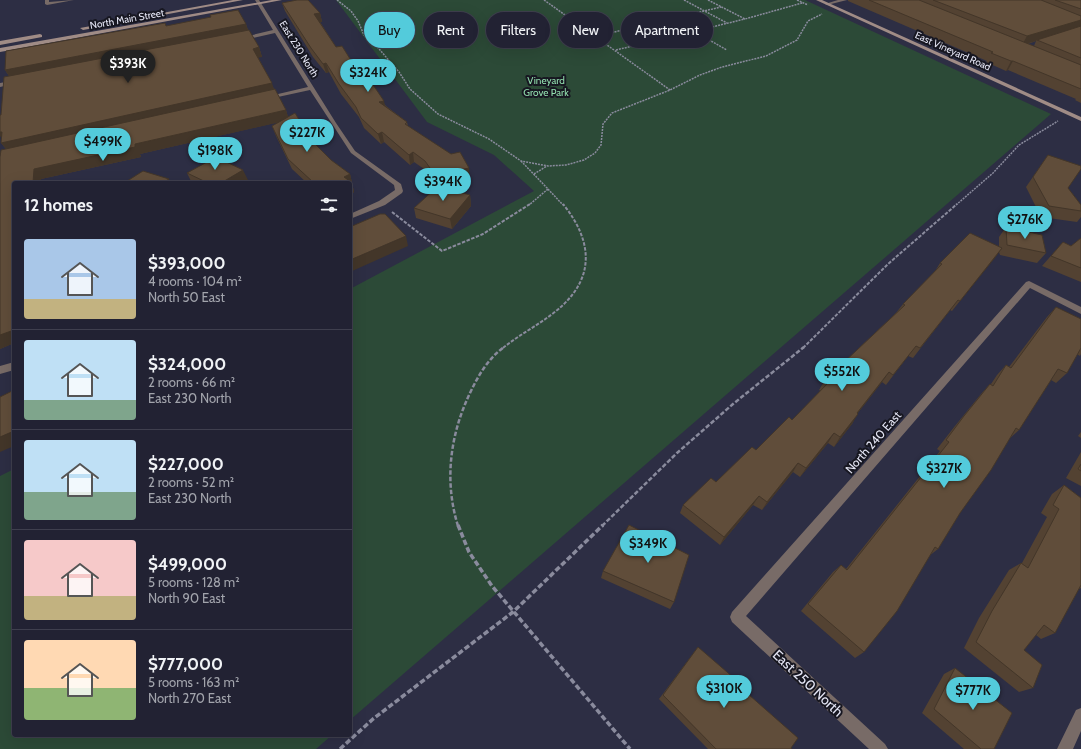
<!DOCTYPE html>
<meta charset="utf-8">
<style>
:root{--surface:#223;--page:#2e2f3f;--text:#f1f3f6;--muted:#a2a4ac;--line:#3f3f4e;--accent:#53cbdb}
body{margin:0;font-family:Cabin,sans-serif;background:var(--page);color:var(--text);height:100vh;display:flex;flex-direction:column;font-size:15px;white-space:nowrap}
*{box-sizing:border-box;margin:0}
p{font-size:13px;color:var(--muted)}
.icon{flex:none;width:22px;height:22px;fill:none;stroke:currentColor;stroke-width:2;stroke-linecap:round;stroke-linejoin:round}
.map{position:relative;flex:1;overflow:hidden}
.sheet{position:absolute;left:12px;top:181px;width:340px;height:556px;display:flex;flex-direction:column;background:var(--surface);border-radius:4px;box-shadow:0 4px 16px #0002,0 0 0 1px var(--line)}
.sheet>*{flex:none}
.hud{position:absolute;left:364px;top:12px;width:380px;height:36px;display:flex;gap:8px}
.price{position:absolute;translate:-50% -34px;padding:0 9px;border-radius:14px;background:var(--accent);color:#111;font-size:13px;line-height:26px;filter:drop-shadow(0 1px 2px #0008)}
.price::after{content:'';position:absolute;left:50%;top:24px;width:12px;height:9px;margin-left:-6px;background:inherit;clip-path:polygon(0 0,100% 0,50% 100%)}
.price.on{background:#222;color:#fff}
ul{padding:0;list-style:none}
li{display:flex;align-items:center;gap:12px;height:100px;padding:0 12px}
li+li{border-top:1px solid var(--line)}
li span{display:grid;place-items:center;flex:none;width:112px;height:80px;border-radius:4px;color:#555}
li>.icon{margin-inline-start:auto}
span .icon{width:48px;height:48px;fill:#fffc;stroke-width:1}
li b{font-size:17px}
h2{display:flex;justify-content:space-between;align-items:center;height:48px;padding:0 12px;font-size:17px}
.chip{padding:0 14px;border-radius:18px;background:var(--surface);box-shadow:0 4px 16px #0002,0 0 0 1px var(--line);font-size:14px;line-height:36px}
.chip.on{background:var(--accent);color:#111}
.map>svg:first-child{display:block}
</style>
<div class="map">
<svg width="1081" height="749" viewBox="0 0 1081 749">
<rect width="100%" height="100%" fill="#2d2e44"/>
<!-- green -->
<path fill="#2c4a37" d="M336 0H805L1051 114 350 720V289L534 191 494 155 427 122Z
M14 469V735H332L316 749H0V476Z"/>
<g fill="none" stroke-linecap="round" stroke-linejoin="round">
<!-- path-far3 -->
<path stroke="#8a8b9d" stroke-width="1.5" stroke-dasharray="2 1" stroke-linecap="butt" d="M337 0 351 11 358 21 364 35 373 42 399 72 410 89 438 114 489 139 521 161 548 166 566 165 584 160 595 153 601 145 603 124 612 113 670 90 700 75 722 67 766 56 797 40 808 21 822 14
M544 0 670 90
M684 0 727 23
M708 0 745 19 802 3
M797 0 808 5
M693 31 727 50
M597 36 721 7
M616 50 745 19
M521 161 548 189 529 205
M534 174 547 166
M548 189 563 205
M956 205 993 173 1019 145 1058 121"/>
<!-- path-far2 -->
<path stroke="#8a8b9d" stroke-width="2" stroke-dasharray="3.5 1.5" stroke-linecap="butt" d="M392 212 442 251 483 234 530 204
M503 348C520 334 539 325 556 311 596 279 593 241 563 204
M803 348 888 264 957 204"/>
<!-- path-far1 -->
<path stroke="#8a8b9d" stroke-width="2.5" stroke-dasharray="4.5 2" stroke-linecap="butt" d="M458 526C444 481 450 435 470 393 479 374 488 359 504 347
M602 526 677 453 733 404 804 347"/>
<!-- path -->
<path stroke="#8a8b9d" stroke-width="3.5" stroke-dasharray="5.5 2.5" stroke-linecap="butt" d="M458 525 469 552 492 586 630 749
M340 749 373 719 513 612 603 525"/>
<!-- street -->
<path fill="#786b67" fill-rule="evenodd" d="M45 0H49V2L74 0 47 5 45 4Z
M255 0H259L336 123 355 151 401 184 403 191 402 193 385 205 350 219V214L379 201 395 190 394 185 351 153 310 90 264 100 261 98 308 87 275 33 239 41 236 39 273 30Z
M838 0H847L827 5 825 4Z
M17 80 19 81V83L0 87V83Z
M1029 281 1081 307V314L1030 288 746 616 885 744 888 749H869L732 622 730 617 732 612 1026 282Z
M14 362V370L0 374V366Z
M1081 708V731L1073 749H1057L1076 710Z"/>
<!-- secondary -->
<path fill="#a08c86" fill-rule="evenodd" d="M233 0H243L83 30 80 28Z
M272 0H282L0 52V48Z
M816 0H822L1081 117V121Z
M40 34 42 35V37L0 45V41Z"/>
</g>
<!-- wall -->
<path fill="#534232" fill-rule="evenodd" d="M848 0H1081V103L1075 100 1076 99 1008 70 1006 71 986 62 987 61 848 1ZM1036 41 1034 46 1028 44Z
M282 3 320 13 322 22H320L336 47 352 62 386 106 407 122 408 126 470 178 436 185 427 171 414 162 410 165 384 142 381 144 364 128 359 117 341 94 329 72 326 73 313 57 285 11Z
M246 24 248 30 259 47 262 57H258L274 89 286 110 288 117 331 160 350 174 354 192 350 195V183H307L292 169 276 136 272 126 279 122 140 154 141 157 41 179V183H14V343L0 349V157L6 149 1 143V115L9 76 5 70 166 26Z
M1048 155 1068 188 1081 205V217L1077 222 1041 217 1026 187Z
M187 173 248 180 243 183H192Z
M470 195 471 206 452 229 416 218 414 208Z
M1006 227 1046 253 1037 263 1000 255 999 252 952 311 950 310 913 358 908 356 886 385 882 382 857 414 852 424 834 447 828 443 800 477 793 472 762 510 753 505 720 545 680 513 683 505 716 482 756 450 792 420 821 391 819 390 825 380 896 313 903 304 934 273 940 263 999 247V237Z
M1081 238V282L1042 266 1063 242 1071 246Z
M1056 307 1081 319V354L1080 356 1077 354 1067 373 1056 383 1051 380 1019 430 1009 439 960 513 938 549 929 556 864 652 855 658 801 611 833 572 841 565 846 569 940 451 937 449 955 426 981 394 990 384H991L997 375 1006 365 1009 367 1047 317Z
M1081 432V438L1078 436Z
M1081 452V486L1066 478Z
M1064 485 1081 498V588L1079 589 1055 633 1041 639 1036 635 1024 650 1033 688 1019 692 964 648 979 618 1009 570 1021 563H1022L1047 517 1041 513 1052 494Z
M603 571 674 602 670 609 601 578Z
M698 647 740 687 792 749H708L659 699Z
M955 668 994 749H964L922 713 944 674Z"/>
<!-- shaded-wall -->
<path fill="#433629" d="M320 13 322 22 316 23 314 14Z
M1081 20V27L1037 40 1036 41 1022 45 1027 36Z
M246 24 249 33 11 79 5 70Z
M259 47 262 57 257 58 253 49Z
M1011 61H1013L1008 70 1006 71Z
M326 63 329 72 326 73 323 64Z
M272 83 275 93 9 152 1 143 4 142 0 136V132Z
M384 101 386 110 379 102Z
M286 110 289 120 140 154 141 157 41 179V183H33L34 169 135 144Z
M382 132 384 142 381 144 378 134Z
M413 152 414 162 410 165 409 155Z
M469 168 470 178 436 185 435 175Z
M243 170 248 180 243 183H221Z
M350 174 354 192 350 195V183L344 177Z
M169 179 171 183H162Z
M470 195 471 206 452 229 450 219Z
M406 236 408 246 350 272V260Z
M1002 248 995 258 952 311 960 301Z
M14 330V343L0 349V335Z
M889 372 882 382 850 423 857 413Z
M858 414 852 424 834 447 840 437Z
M14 431V446L0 452V437Z
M834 433 828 443 800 477 806 468Z
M798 463 793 472 762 510 767 502Z
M759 496 753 505 720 545 724 537Z"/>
<!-- building -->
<path fill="#604d3a" stroke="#433629" d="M297 0H308L320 13 314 14 336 47 342 46 352 62 357 61 384 101 379 102 407 122 405 124 451 154 460 152 469 168 435 175 425 161 413 152 409 155 382 132 378 134 361 118 356 107 339 84 326 63 323 64 311 48 282 3Z
M869 0H919L1081 65V89L1013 61H1011L991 53 993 52Z
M933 0H1041L1081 16V20L1027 36Z
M1055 0H1081V9Z
M238 10 246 24 5 70 6 51 165 23 166 26 211 17 210 15Z
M1081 26V58L1037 40Z
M249 30 259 47 253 49 272 83 1 143 2 132H0V115H1L4 77Z
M275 89 286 110 135 144V147L34 169 33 183H14V330L0 335V157L1 150Z
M295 113 312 141 331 160 350 174 344 177 351 182 350 183H314L288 159 272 126Z
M1048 155 1081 166V169L1068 188 1081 205V211L1049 206 1033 177Z
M216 157 243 170 221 183H208L187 173Z
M143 171 169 179 162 183H124Z
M438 186 470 195 450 219 414 208Z
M380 214H385L406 236 350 260V227Z
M1006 227 1042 235 1046 253 1007 245Z
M970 233 1002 248 960 301 958 300 920 348 916 346 893 375 889 372 857 413 858 414 840 437 834 433 806 468 798 463 767 502 759 496 724 537 683 505 711 478 716 482 752 447 756 450 789 417 792 420 829 382 825 380 905 305 903 304 942 264 940 263Z
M1081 238V268L1051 256 1063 242 1071 246Z
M1056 307 1081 319V348L1067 373 1058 369 1019 430 1016 428 991 470 960 513 938 549 935 547 897 611 864 652 808 604 841 565 847 570 949 442 946 440 964 416 990 384 993 386 1006 365 1011 368Z
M14 390V431L0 437V397Z
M1081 464V471L1078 469Z
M1064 485 1081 498V585L1055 633 1044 625 1024 650 1042 665 1033 688 976 642 992 611 1021 563 1028 568 1059 509 1053 505Z
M629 525 689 555 674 602 603 571Z
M698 647 742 685 740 687 798 738 791 748 792 749H716L663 695Z
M955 668 1012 713 994 749H981L934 709Z"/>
<g text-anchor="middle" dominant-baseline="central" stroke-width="4" stroke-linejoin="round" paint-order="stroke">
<!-- far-street labels -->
<g font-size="10" fill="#e5e6f5" stroke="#171721">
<text transform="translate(127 19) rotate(-10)">North Main Street</text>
<text transform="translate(299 49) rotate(58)">East 230 North</text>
<text transform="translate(953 51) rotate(24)">East Vineyard Road</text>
</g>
<!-- far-park labels -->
<g font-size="10" fill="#92deae" stroke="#171721">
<text x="546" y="80">Vineyard<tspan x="546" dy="12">Grove Park</tspan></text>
</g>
<!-- street labels -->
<g font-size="12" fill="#e5e6f5" stroke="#171721">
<text transform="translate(873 442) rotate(-49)">North 240 East</text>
</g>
<!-- near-street labels -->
<g font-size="14" fill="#e5e6f5" stroke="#171721">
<text transform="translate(808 683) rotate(43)">East 250 North</text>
</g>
</g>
</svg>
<b class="price on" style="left:128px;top:84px">$393K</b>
<b class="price" style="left:368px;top:93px">$324K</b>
<b class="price" style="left:307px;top:153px">$227K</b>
<b class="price" style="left:103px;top:162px">$499K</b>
<b class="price" style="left:215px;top:171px">$198K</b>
<b class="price" style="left:443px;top:202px">$394K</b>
<b class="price" style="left:1025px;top:240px">$276K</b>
<b class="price" style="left:842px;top:392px">$552K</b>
<b class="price" style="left:944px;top:489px">$327K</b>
<b class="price" style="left:648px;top:564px">$349K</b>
<b class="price" style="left:724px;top:709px">$310K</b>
<b class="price" style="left:973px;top:711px">$777K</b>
<div class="hud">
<a class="chip on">Buy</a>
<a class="chip">Rent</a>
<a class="chip">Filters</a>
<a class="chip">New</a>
<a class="chip">Apartment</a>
</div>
<section class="sheet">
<h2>12 homes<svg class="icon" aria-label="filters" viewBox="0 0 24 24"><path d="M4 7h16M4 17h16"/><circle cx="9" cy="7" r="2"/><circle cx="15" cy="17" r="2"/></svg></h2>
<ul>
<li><span style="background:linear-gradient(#a9c7e8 75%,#c2b280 0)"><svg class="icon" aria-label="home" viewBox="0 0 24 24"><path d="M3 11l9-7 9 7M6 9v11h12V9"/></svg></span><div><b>$393,000</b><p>4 rooms · 104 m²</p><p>North 50 East</p></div></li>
<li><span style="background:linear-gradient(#bfe0f5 75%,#7fa58c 0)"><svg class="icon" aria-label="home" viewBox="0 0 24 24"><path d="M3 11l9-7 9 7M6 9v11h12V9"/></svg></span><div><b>$324,000</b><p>2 rooms · 66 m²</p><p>East 230 North</p></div></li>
<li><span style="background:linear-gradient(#bfe0f5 65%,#7fa58c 0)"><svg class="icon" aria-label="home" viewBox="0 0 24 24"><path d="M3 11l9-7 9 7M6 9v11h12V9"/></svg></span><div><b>$227,000</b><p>2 rooms · 52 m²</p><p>East 230 North</p></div></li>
<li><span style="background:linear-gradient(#f6c9c9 70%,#c2b280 0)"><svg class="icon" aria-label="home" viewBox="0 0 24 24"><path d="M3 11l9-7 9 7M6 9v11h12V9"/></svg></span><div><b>$499,000</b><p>5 rooms · 128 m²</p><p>North 90 East</p></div></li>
<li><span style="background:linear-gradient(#ffd9b3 60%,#8fb573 0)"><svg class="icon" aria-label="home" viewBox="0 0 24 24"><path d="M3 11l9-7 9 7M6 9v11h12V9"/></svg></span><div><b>$777,000</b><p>5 rooms · 163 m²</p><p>North 270 East</p></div></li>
</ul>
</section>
</div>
